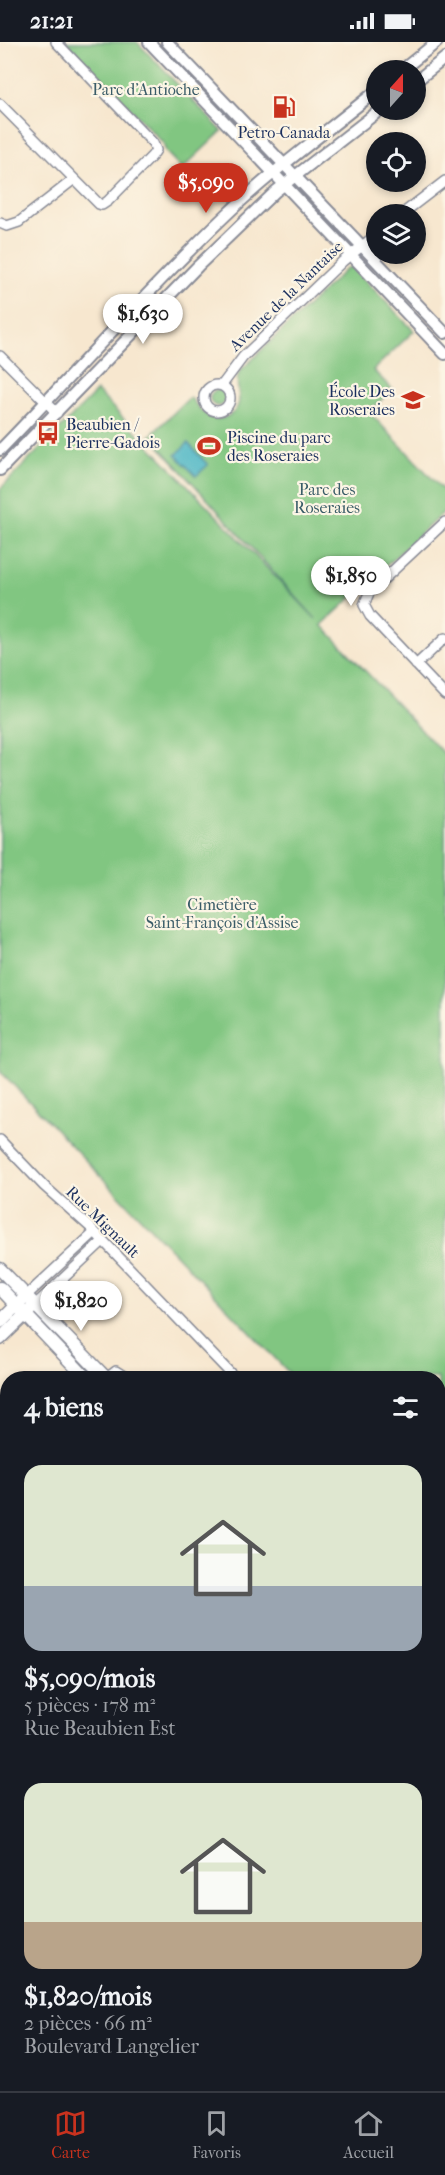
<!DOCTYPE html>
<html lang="fr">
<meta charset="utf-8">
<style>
:root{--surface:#171b24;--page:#242831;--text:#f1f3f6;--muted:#9ea1a6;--line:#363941;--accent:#c8321e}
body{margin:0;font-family:"IM FELL French Canon",serif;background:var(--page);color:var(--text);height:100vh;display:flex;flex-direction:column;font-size:22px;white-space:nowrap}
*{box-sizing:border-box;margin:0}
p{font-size:20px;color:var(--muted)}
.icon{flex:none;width:33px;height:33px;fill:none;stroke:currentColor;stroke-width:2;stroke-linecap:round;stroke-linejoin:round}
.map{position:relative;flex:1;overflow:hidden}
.side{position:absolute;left:0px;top:1329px;width:446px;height:720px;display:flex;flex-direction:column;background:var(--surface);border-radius:24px 24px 0 0;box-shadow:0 3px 9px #0003}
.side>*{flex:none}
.needle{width:39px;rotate:21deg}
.buttons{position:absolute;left:366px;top:18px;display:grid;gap:12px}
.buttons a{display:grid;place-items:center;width:60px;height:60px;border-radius:50%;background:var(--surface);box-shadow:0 3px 9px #0003;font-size:30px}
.price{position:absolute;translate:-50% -51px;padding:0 14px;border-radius:21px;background:#fff;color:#222;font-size:20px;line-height:39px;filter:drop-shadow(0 2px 3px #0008)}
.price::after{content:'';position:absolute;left:50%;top:36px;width:18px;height:14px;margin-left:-9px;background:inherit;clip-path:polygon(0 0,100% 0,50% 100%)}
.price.current{background:var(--accent);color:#fff}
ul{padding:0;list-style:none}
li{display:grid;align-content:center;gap:12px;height:318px;padding:0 24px}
li span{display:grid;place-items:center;height:186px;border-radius:18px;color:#555}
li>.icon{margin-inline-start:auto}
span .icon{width:108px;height:108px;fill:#fffc;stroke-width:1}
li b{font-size:26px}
h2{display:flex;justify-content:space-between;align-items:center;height:72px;padding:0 24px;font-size:26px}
.status{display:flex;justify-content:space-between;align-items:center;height:42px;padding:0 30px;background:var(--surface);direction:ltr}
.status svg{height:16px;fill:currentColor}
.menu{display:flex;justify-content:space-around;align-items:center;height:84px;border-top:2px solid var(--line);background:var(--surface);font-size:16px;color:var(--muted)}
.menu a{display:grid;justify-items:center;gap:3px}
.menu .current{color:var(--accent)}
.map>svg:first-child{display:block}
</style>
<div class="status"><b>21:21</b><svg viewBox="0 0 49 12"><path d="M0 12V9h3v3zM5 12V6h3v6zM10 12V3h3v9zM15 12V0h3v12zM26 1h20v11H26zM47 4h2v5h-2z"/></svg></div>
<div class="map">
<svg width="445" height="2049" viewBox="0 0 445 2049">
<rect width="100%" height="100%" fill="#fcf5e5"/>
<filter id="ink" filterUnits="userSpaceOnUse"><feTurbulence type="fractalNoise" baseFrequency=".0167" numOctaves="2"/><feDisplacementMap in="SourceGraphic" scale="12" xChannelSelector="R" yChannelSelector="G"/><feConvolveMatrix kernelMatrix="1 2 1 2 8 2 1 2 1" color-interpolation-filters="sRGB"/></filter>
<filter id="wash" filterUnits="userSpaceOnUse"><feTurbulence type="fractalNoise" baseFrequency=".008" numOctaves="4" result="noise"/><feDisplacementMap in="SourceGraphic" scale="24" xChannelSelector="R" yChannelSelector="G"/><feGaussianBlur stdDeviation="1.35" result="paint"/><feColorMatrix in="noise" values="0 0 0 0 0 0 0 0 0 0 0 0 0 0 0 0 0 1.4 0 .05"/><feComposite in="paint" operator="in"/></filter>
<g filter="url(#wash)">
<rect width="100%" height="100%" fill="#f7e7cf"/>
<!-- green -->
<path fill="#81c681" stroke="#4e7a70" stroke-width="1.5" d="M66 0H137L222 89 182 127 166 110 163 101Z
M352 225 414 289 373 328 392 347 369 370 445 450V469L322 583 445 713V1494L438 1486V1336H294L0 1029V447L97 349 316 577 150 394 190 355C200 367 210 384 228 374 234 371 238 365 239 359 239 348 235 341 239 330L347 226Z
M210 356a8 8 0 1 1 16 0a8 8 0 1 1-16 0Z
M0 1814 8 1822V1986L0 1990Z
M438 1951H441L445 1954V2015L438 2008Z
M120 2042H217L224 2049H117Z"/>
<!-- water -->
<path fill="#48b5c5" stroke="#327292" stroke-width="1.5" d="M188 401 208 423 196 434 176 413Z"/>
</g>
<g filter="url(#ink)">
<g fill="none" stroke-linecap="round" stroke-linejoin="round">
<!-- minor casing -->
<g stroke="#898b96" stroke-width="12">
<path id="minor" d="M0 62 99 162 102 163 108 159 152 114 156 108 153 101 56 0
M402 172 445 139
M0 181 7 184 19 180 73 138
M0 314 57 371
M204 356a13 13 0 1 1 26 0a13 13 0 1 1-26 0Z
M222 343 243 315 343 219 376 193
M445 480 369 551 364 563 370 574 445 653
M416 623 445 596
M0 1098 44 1144 90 1185 235 1336
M26 1254 95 1190
M35 1263 103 1199
M107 1336 116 1329 127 1336
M0 1440 8 1433
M438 1547 445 1554
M0 1558 8 1551
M438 1597 445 1590
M0 1682 8 1690
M0 1801 8 1809
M438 1825 445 1818
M438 1941 445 1942
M0 2001 8 1996
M438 2021 445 2028
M230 2042 237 2049
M344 2042 351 2049
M110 2049 111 2042
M437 2049 445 2041"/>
</g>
<!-- tertiary casing -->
<g stroke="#898b96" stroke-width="14">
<path id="tertiary" d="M149 0 445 312
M167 0 445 291
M402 28 437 0
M416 39 445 16
M0 408C76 330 147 248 225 174 272 129 326 90 376 49
M0 428 198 224 276 149 380 68"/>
</g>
<!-- secondary casing -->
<g stroke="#898b96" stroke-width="15">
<path id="secondary" d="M0 1227 106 1336
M0 1246 86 1336
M0 1280 21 1259
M0 1297 30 1268
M438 1682 445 1690
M438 1702 445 1709"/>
</g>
<!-- minor -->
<use href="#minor" stroke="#fff" stroke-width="9"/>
<!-- tertiary -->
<use href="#tertiary" stroke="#fff" stroke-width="10"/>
<!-- secondary -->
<use href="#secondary" stroke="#fff" stroke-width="12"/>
</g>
</g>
<!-- icons -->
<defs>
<g id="fuel-bare" transform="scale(1.8)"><path d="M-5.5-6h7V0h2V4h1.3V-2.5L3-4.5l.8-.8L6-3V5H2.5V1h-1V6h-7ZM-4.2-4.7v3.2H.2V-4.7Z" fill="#c8321e" stroke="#fcf5e5" stroke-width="2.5" paint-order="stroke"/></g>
<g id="school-bare" transform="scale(1.8)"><path d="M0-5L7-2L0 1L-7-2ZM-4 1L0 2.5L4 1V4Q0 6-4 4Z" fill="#c8321e" stroke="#fcf5e5" stroke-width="2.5" paint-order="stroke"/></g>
<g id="bus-bare" transform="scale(1.8)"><path d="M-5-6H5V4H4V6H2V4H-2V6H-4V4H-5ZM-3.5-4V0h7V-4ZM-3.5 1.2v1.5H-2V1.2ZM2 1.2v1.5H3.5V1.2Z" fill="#c8321e" stroke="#fcf5e5" stroke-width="2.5" paint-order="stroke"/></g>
<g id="stadium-bare" transform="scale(1.8)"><path d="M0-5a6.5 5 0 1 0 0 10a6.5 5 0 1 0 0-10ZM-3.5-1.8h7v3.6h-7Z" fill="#c8321e" stroke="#fcf5e5" stroke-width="2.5" paint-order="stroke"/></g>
</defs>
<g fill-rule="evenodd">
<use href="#fuel-bare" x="284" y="65"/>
<use href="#school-bare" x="413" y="358"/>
<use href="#bus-bare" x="48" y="391"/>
<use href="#stadium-bare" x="209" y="404"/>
</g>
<g text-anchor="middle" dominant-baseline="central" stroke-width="4.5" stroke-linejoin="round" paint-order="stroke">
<!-- park labels -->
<g font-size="16" fill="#3a5c68" stroke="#fcf5e5">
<text x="146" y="47">Parc d'Antioche</text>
<text x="327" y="447">Parc des<tspan x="327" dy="18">Roseraies</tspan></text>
<text x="222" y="862">Cimetière<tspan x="222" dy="18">Saint-François d'Assise</tspan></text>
</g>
<!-- poi labels -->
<g font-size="16" fill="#1b2f5e" stroke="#fcf5e5" text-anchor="start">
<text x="284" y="90" text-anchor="middle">Petro-Canada</text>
<text x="395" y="349" text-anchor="end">École Des<tspan x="395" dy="18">Roseraies</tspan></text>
<text x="66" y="382">Beaubien /<tspan x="66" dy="18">Pierre-Gadois</tspan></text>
<text x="227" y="395">Piscine du parc<tspan x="227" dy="18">des Roseraies</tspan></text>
</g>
<!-- street labels -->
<g font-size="16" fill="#1b2f5e" stroke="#fcf5e5">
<text transform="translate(286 254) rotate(-44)">Avenue de la Nantaise</text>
<text transform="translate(103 1180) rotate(44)">Rue Mignault</text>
</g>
</g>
</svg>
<div class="buttons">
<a><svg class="needle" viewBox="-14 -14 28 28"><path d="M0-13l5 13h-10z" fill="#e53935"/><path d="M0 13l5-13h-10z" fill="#9ea1a6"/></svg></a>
<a><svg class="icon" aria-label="locate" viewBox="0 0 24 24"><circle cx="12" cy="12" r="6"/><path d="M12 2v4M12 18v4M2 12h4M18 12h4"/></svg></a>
<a><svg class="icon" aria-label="layers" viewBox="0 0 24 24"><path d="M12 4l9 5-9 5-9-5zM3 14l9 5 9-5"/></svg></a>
</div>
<b class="price current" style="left:206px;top:172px">$5,090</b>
<b class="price" style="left:143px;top:303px">$1,630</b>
<b class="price" style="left:351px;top:565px">$1,850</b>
<b class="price" style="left:81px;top:1290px">$1,820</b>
<section class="side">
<h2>4 biens<svg class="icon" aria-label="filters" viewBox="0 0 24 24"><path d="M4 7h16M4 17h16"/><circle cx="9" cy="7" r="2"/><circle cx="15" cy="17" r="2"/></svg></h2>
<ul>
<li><span style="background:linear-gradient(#dfe7d0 65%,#9aa5b1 0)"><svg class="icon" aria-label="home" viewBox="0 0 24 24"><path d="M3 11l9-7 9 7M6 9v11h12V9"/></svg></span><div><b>$5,090/mois</b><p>5 pièces · 178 m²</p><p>Rue Beaubien Est</p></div></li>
<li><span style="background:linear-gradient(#dfe7d0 75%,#b9a48a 0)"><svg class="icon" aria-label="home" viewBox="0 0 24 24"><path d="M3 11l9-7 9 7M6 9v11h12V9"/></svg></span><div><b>$1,820/mois</b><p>2 pièces · 66 m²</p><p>Boulevard Langelier</p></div></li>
</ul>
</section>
</div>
<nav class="menu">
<a class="current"><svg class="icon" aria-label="map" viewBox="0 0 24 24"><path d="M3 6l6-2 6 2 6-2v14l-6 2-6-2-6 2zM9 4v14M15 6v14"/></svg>Carte</a>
<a><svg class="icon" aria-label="saved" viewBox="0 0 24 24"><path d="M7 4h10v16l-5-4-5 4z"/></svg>Favoris</a>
<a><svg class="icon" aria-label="home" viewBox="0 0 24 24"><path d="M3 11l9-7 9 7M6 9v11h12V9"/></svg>Accueil</a>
</nav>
